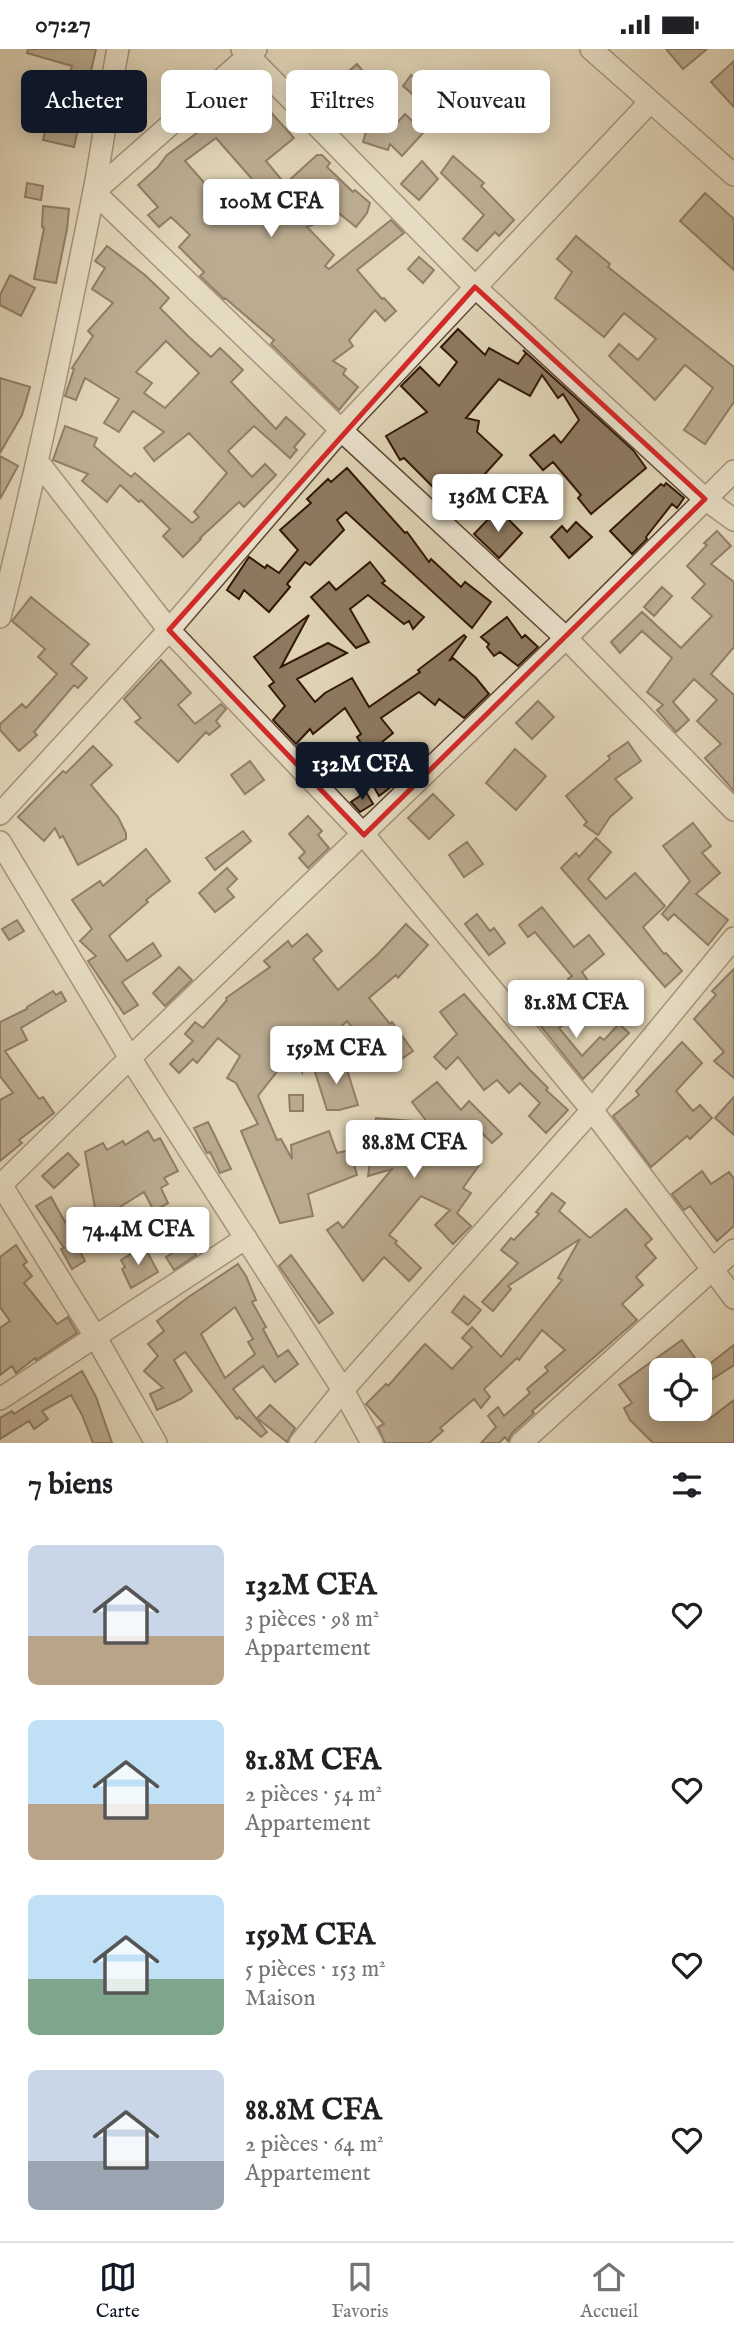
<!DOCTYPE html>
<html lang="fr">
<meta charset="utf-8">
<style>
:root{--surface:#fff;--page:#f6f6f6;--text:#202124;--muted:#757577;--line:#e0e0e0;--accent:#111827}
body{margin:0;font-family:"IM FELL English",serif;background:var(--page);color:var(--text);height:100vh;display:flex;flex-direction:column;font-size:26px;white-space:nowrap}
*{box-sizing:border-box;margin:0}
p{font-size:23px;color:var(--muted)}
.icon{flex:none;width:38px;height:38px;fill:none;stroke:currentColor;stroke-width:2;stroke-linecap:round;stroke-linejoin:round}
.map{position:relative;height:1394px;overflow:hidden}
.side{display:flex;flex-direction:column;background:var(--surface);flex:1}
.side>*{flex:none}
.hud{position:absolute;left:21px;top:21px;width:693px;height:63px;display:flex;gap:14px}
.fabs{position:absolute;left:649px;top:1309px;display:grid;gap:14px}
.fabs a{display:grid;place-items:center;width:63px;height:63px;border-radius:10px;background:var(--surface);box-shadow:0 4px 18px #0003;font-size:35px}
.price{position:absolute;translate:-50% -60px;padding:0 16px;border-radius:7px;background:#fff;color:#222;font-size:23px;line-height:46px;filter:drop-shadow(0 2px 4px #0008)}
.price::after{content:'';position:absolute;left:50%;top:42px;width:21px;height:16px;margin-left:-10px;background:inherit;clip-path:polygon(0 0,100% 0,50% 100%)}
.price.selected{background:var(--accent);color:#fff}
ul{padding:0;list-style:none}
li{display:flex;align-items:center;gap:21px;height:175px;padding:0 28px}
li span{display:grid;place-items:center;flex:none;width:196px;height:140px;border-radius:10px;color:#555}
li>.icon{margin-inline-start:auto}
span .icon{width:84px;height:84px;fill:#fffc;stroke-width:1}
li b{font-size:30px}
h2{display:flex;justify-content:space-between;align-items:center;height:84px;padding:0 28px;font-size:30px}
.pill{padding:0 24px;border-radius:10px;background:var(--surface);box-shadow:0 4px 18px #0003;font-size:24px;line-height:63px}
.pill.selected{background:var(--accent);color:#fff}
.status{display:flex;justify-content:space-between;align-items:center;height:49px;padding:0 35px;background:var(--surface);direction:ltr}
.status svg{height:19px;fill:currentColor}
.tab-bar{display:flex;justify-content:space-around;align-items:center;height:98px;border-top:2px solid var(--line);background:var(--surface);font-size:19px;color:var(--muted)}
.tab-bar a{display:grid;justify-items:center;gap:4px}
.tab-bar .selected{color:var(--accent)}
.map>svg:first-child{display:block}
</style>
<div class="status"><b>07:27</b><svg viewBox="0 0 49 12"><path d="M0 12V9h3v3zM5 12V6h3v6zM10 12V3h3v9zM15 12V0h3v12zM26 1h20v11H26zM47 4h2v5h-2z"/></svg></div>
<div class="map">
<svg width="734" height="1394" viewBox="0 0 734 1394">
<rect width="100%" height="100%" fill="#e1d6b8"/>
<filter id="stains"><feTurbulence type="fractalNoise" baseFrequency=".00286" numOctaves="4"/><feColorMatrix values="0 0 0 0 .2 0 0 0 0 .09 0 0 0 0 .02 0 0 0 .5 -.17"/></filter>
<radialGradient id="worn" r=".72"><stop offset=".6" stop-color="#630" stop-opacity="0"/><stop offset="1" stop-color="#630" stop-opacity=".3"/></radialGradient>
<!-- building -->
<path fill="#8d7a62" stroke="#311605" stroke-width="2" fill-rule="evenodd" d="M28 0H96L74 98 43 91 50 59 55 60 60 40 65 42 72 17 27 4Z
M666 0H707L683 20Z
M734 12V58L711 33Z
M357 15 367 27 343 48 346 51 333 66 328 62 324 65 317 58 327 46 325 43Z
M411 26 427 39 418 50 403 37Z
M250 40 294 89 266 112 285 135 317 106H322L330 114 327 118 353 143 355 141 370 154 367 164 356 178 299 132 317 174 307 178 334 206 325 217 329 220 391 171 404 184 357 221 382 250 384 249 396 262 385 272 375 261 349 291 353 297 333 312 346 320 343 325 358 338 339 361 271 295 274 291 225 249 224 250 200 227 204 223 179 198 190 186 171 168 159 178 148 166 158 158 138 136 157 119 167 106 220 67 219 65ZM216 89 252 130 223 155 185 112Z
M405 65 424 83 402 107 390 95 388 101 363 93 370 69 395 76Z
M453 107 484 134 481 137 514 171 499 187 495 183 477 202 463 190 484 166 441 124Z
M422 112 438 130 419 151 401 135Z
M27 134 43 137 41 151 25 148Z
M705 144 734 170V221L680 172Z
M43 157 69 160 67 180 56 234 34 230 44 179 42 178Z
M576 187 610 215 608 218 734 318V353L705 395 684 381 713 339 685 316 655 351 609 307 619 295 638 311 656 290 624 264 604 288 555 249 572 223 557 210Z
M107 197 145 226 169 249 160 259 188 287 211 308 220 299 243 321 231 333 276 380 286 368 305 385 294 398 297 401 290 409 254 377 228 402 252 428 265 415 276 426 244 458 239 453 200 489 201 490 183 508 163 487 170 480 141 451 139 453 120 436 107 453 82 432 88 425 53 411 65 377 97 389 94 397 131 428 135 424 192 474 199 468 194 463 227 424 189 384 154 412 144 399 164 383 133 362 119 383 104 374 119 350 85 329 76 351 65 347 74 320 72 319 93 287 88 282 113 254 92 240 105 219 95 212ZM166 292 199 324 165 359 144 344 152 334 136 323Z
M419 208 434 221 423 234 408 220Z
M10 226 35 239 21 267 0 256V246Z
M458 280 485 306 489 299 518 315 526 304 523 301 633 401 646 419 591 465 578 449 581 446 553 413 543 421 530 406 554 386 561 394 579 371 563 345 558 349 542 326 530 347 499 330 466 369 479 372 477 383 502 406 475 436 465 426 443 448 404 409 400 411 386 387 427 363 401 337 420 318 439 337 457 313 441 298Z
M0 329 30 338 22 366 0 404Z
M0 407 18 417 0 450Z
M347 419 405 484 407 483 429 513 431 510 461 538 465 533 491 553 472 579 346 463 337 471 344 481 310 516 305 513 287 535 290 538 269 563 244 541 239 550 227 541 249 508 265 519 267 516 279 524 298 501 280 481 311 454 307 450 328 430 331 433Z
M666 434 684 449 677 459 672 455 646 488 647 490 632 505 610 482 661 435 664 437Z
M498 460 522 484 499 509 474 485Z
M576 473 592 488 569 509 551 488 562 477 567 483Z
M717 482 731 497 711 515 734 533V598L711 625 734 646V742L705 709 721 695 697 672 717 651 694 630 673 653 689 671 676 683 657 661 663 656 647 643 672 609 642 582 620 604 611 593 642 563 681 599 712 567 692 549 705 535 687 517 707 496 704 494Z
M370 513 385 532 382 534 424 568 413 580 409 572 404 575 368 546 350 560 369 593 356 599 311 548 329 533 336 541Z
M662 538 672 547 654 567 644 558Z
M31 548 89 595 71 615 87 629 78 639 74 636 34 683 37 686 19 702 0 681V675L22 655 26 659 57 625 38 608 45 600 12 572Z
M309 566 281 618 328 594 347 604 297 630 315 653 325 644 352 629 369 658 420 623 418 621 464 586 466 588 449 612 453 609 476 629 489 645 464 669 439 650 435 656 419 643 381 669 393 684 382 693 401 730 379 747 369 729 379 723 357 688 361 685 345 659 313 685 310 680 296 695 273 671 285 657 269 637 274 633 254 608Z
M507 568 522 589 525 586 538 598 518 617 500 603 494 607 487 598 489 595 481 588Z
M161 611 191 644 178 656 195 675 221 655 226 660 216 672 220 677 209 686 206 683 178 713 135 673 141 669 124 650Z
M538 652 554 668 532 690 516 674Z
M628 693 641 712 615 730 632 749 610 768 598 786 584 776 587 773 566 747 610 710 608 707Z
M93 697 112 716 91 736 118 768 126 784V790L78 816 63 787 60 789 55 779 44 792 18 768 63 722 66 724Z
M515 700 546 727 516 761 486 734Z
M250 712 264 731 245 745 231 726Z
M366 743 373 755 360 763 351 753Z
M433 745 454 766 429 790 408 769Z
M308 767 322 782 318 786 329 799 308 819 299 809 305 803 289 785Z
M693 774 711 797 702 804 720 824 696 845 728 871 708 896 674 865 668 871 662 865 690 832 663 797Z
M243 782 251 792 215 821 206 809Z
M596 789 611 803 588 830 606 850 635 824 665 857 643 878 664 905 666 904 682 922 665 938 561 819 576 804 579 808Z
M467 793 483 815 464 828 449 806Z
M146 800 170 832 146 851 148 853 109 887 127 912 153 894 161 907 122 933 138 956 124 965 88 912 96 907 80 892 92 880 72 851 100 832 103 837Z
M227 819 237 830 227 840 234 848 215 863 199 844Z
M542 858 574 898 589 886 604 905 582 923 595 942 583 950 568 930 572 927 535 883 528 888 519 876Z
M477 865 490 882 494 879 505 894 489 906 465 875Z
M17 871 24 882 9 891 2 880Z
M406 875 428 896 398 929 396 926 369 949 390 975 392 973 413 1002 397 1013 379 987 367 996 347 972 310 1009 300 980 302 1023 290 1006 258 1047 277 1091 281 1090 292 1110 291 1096 329 1082 337 1104 350 1101 357 1126 308 1145 313 1167 280 1174 241 1082 258 1075 236 1034 227 1029 240 1007 218 989 197 1014 193 1010 179 1024 170 1015 193 992 185 985 195 973 203 979 227 951 226 949 270 918 264 912 288 892 292 898 307 885 322 902 313 910 338 941 379 904Z
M179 918 192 931 165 957 153 944Z
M734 920V1029L714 1012 724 1003 694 970 716 946 712 942Z
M53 942 56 946 61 943 66 952 21 979 27 991 5 1002 39 1050 43 1048 54 1064 19 1091 22 1094 0 1112V1051L13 1044 0 1027V973L27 960V958Z
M464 945 530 1021 548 1039 546 1041 568 1061 546 1084 529 1067 540 1054 520 1034 509 1044 497 1031 484 1041 458 1008 446 1020 434 1008 457 985 440 963Z
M542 949 562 977 559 979 582 1007 600 988 604 991 619 975 629 984 583 1030 527 960Z
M682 993 702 1014 676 1042 693 1062 700 1056 712 1069 690 1090 687 1087 651 1118 613 1067 639 1046 636 1042Z
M343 1008 358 1056 339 1061H327L315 1023Z
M437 1033 461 1061 469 1052 502 1085 492 1094 476 1078 454 1096 480 1115 463 1139 471 1144 457 1164 471 1177 453 1195 435 1176 450 1161 421 1147 389 1186 397 1192 395 1194 421 1219 409 1232 384 1208 363 1232 327 1181 338 1173 343 1179 392 1120 368 1127 376 1069 427 1073 412 1053Z
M289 1046H303V1062H290Z
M734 1048V1086L715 1069Z
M208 1073 231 1120 220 1124 210 1103 207 1104 194 1079Z
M148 1082 154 1092 160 1089 178 1122 164 1129 168 1135 161 1139 168 1154 154 1162 144 1143 120 1158 123 1162 74 1191 85 1212 72 1220 61 1200 64 1199 36 1157 51 1148 65 1173 73 1168 75 1172 95 1159 85 1103 103 1094 107 1101 123 1092 125 1096Z
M68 1104 79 1116 54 1139 42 1127Z
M702 1122 711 1135 729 1123 734 1130V1177L717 1192 690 1157 684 1161 672 1145Z
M552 1144 565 1154 559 1162 590 1189 626 1160 652 1190 645 1196 656 1209 636 1228 643 1236 622 1255 637 1271 532 1362 534 1364 512 1384 508 1392 505 1388 499 1394H481L496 1378 488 1367 498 1358 504 1367 530 1344 527 1340 548 1322 545 1318 565 1301 542 1281 519 1311 517 1309 484 1340 490 1348 481 1359 474 1350 440 1379 443 1382 429 1394H385L378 1378 384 1375 366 1355 386 1335 388 1337 425 1295 452 1320 472 1298 462 1289 472 1278 501 1308 562 1231 558 1229 580 1190 508 1237 511 1240 493 1262 482 1253 518 1214 501 1201 511 1189 514 1191 539 1165 536 1163Z
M189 1194 196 1206 174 1221 166 1208Z
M16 1196 27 1213 23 1216 32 1227 24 1234 57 1275 68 1268 77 1284 36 1311 35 1309 16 1324 12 1317 0 1326V1279L10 1272 0 1258V1208Z
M144 1197 158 1223 131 1239 122 1220 125 1218 121 1211Z
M291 1206 333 1264 319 1274 279 1217Z
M238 1215 246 1227 256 1251 252 1253 266 1278 263 1280 278 1308 288 1301 298 1315 275 1333 263 1317 233 1340 267 1383 261 1388 239 1368 237 1370 185 1303 174 1311 192 1342 181 1350 157 1361 150 1345 163 1339 144 1322 158 1307 148 1295 164 1282 157 1272 187 1249ZM235 1258 253 1290 248 1293 255 1305 225 1329 201 1285Z
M464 1247 481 1261 468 1276 452 1263Z
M682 1291 703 1320 734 1296V1316L700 1338 701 1321H662V1360H703L709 1370 734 1351V1394H653L630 1371 624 1359 632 1354 619 1336Z
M82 1322 96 1348 112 1394H93L82 1366 71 1346 42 1362 48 1370 34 1380 29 1372 0 1390V1369L12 1362 14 1365Z
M270 1356 295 1379 287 1393 257 1369Z"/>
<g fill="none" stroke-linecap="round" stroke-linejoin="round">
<!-- minor casing -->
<g stroke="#5d4632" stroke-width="24">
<path id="minor" d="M242 0 475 238 705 450 734 471
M591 0 734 126
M94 143 341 381 566 589 734 761
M94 143 256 0
M38 413 169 581 364 786 592 1061 734 1249
M0 568C35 429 65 288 93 147 103 98 108 49 118 0
M0 765 169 581 341 381 650 53
M0 793 130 1009 343 1341 372 1394
M0 1134 95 1287 156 1394
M0 1137 130 1009 566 589 734 422
M0 1350 246 1189
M300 1394 343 1341 592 1061 734 889
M521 1394 734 1201"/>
</g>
<!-- minor -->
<use href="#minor" stroke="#ece4d1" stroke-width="21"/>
</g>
<!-- marked area -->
<path d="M0 0H734V1394H0ZM475 238 705 450 364 786 169 581Z" fill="#e1d6b8" fill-opacity=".55" fill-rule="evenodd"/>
<path fill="none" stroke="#d62828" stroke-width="5" stroke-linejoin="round" d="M475 238 705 450 364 786 169 581Z"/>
<rect width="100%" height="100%" filter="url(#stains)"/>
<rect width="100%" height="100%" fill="url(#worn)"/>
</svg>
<div class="fabs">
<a><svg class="icon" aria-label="locate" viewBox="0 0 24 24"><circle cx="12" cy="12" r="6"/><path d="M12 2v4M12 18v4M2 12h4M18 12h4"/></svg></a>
</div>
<b class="price" style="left:271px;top:190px">100M CFA</b>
<b class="price" style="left:498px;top:485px">136M CFA</b>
<b class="price selected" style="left:362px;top:753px">132M CFA</b>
<b class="price" style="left:576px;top:991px">81.8M CFA</b>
<b class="price" style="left:336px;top:1037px">159M CFA</b>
<b class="price" style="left:414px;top:1131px">88.8M CFA</b>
<b class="price" style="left:138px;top:1218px">74.4M CFA</b>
<div class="hud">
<a class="pill selected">Acheter</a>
<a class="pill">Louer</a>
<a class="pill">Filtres</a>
<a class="pill">Nouveau</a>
</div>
</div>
<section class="side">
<h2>7 biens<svg class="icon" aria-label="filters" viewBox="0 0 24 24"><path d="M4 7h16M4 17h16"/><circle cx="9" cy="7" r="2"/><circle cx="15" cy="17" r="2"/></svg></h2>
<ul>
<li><span style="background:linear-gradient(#c9d6e8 65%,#b9a48a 0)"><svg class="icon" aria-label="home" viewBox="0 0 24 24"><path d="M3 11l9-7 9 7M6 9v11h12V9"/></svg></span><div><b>132M CFA</b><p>3 pièces · 98 m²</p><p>Appartement</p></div><svg class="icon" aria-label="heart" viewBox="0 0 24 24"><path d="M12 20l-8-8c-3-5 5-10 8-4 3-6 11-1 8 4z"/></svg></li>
<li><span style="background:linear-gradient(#bfe0f5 60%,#b9a48a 0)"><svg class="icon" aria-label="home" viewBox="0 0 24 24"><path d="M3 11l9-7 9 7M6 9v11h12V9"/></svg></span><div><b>81.8M CFA</b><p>2 pièces · 54 m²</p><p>Appartement</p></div><svg class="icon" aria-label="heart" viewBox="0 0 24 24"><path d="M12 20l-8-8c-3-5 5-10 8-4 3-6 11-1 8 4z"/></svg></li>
<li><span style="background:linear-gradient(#bfe0f5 60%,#7fa58c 0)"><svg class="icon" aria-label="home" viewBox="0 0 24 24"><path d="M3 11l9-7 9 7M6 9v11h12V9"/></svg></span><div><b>159M CFA</b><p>5 pièces · 153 m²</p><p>Maison</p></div><svg class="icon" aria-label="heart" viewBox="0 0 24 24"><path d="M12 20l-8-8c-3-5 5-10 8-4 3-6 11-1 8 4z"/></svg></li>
<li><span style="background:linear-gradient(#c9d6e8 65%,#9aa5b1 0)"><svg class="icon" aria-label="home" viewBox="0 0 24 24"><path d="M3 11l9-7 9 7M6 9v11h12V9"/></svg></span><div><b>88.8M CFA</b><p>2 pièces · 64 m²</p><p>Appartement</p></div><svg class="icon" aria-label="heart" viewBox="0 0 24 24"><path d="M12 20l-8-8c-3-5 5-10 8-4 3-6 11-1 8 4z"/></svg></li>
</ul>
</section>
<nav class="tab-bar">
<a class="selected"><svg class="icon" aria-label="map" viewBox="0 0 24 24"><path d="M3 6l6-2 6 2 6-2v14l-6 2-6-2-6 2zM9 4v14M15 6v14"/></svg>Carte</a>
<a><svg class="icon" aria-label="saved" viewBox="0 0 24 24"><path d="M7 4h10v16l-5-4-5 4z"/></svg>Favoris</a>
<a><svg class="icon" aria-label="home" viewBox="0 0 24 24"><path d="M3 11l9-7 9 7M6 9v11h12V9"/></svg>Accueil</a>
</nav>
